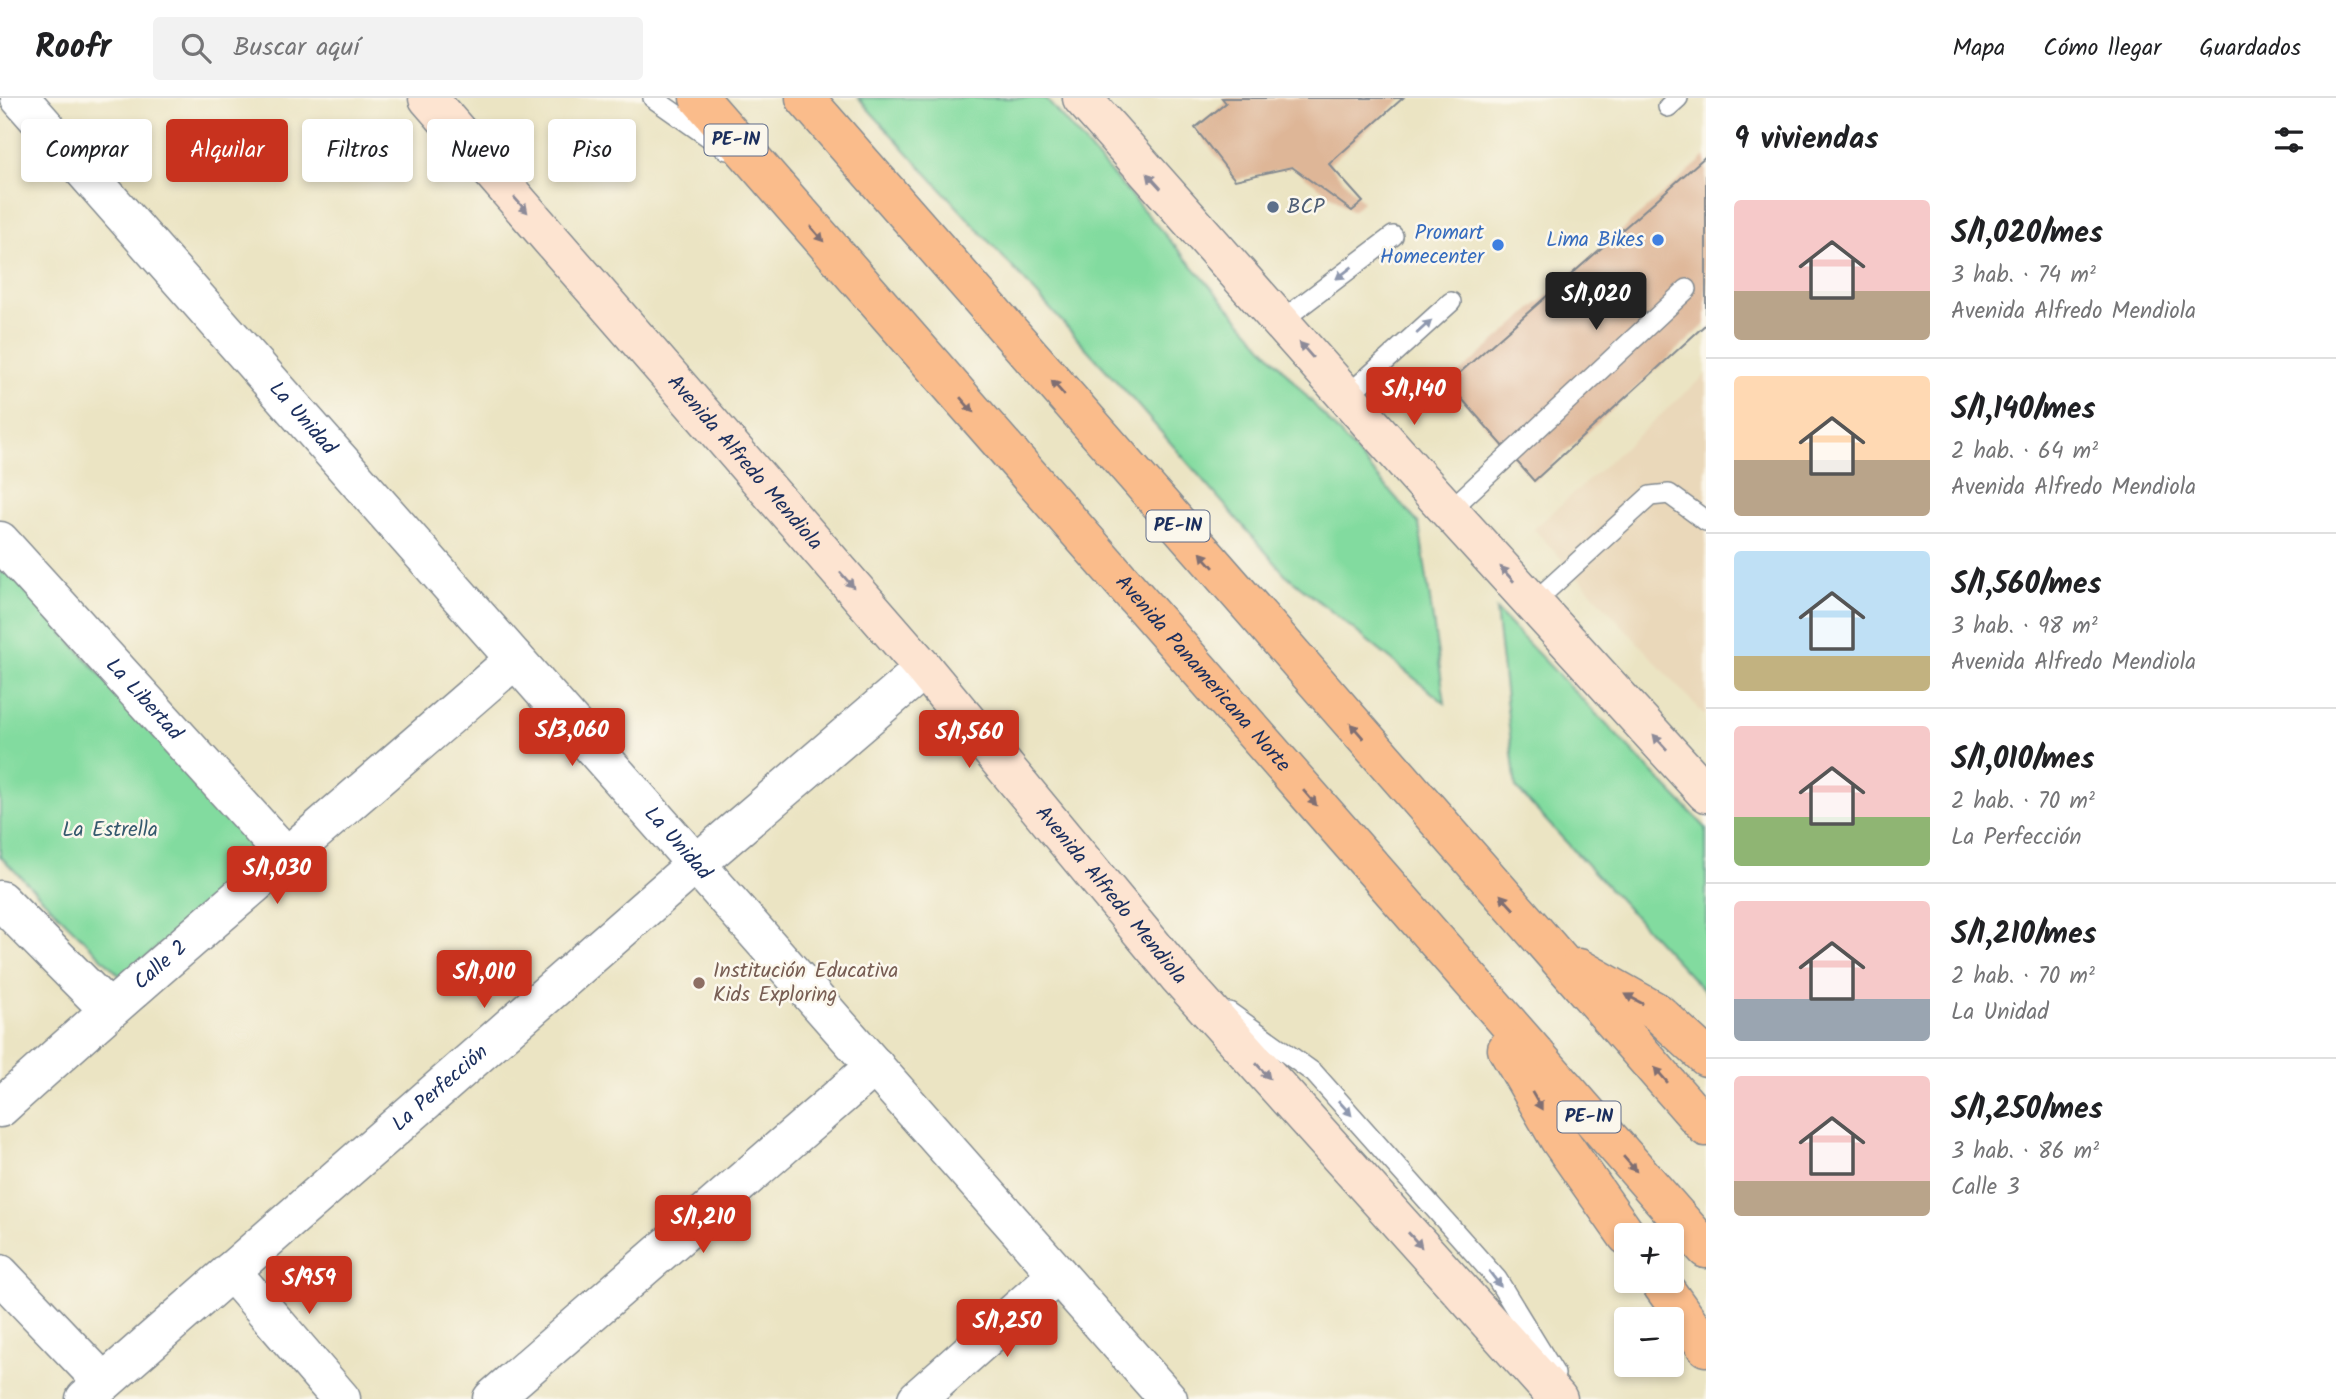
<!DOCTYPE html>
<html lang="es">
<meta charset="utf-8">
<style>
:root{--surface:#fff;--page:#f2f2f2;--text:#202124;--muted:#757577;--line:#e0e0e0;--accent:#c8321e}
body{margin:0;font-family:Kalam,sans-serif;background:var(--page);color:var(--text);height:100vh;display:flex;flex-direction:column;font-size:26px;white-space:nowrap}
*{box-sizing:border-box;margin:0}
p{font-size:23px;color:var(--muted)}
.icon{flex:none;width:38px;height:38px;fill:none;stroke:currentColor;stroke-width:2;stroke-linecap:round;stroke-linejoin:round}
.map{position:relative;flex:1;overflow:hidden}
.panel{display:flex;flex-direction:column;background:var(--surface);width:630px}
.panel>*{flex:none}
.hud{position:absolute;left:21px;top:21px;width:665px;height:63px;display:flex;gap:14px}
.controls{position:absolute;left:1614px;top:1125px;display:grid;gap:14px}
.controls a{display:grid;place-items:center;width:70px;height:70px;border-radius:7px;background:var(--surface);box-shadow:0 4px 10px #0003;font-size:35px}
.price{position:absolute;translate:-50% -60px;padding:0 16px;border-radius:7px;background:var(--accent);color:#fff;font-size:23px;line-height:46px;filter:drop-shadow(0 2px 4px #0008)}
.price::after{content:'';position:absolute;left:50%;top:42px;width:21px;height:16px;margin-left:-10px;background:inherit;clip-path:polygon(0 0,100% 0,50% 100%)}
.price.current{background:#222;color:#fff}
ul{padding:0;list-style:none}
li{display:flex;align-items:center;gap:21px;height:175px;padding:0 28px}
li+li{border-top:2px solid var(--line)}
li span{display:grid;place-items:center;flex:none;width:196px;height:140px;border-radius:7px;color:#555}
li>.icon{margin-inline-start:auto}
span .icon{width:84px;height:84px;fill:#fffc;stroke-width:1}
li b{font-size:30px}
h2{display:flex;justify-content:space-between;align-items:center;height:84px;padding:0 28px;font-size:30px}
.chip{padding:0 24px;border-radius:7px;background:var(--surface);box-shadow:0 4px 10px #0003;font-size:24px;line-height:63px}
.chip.current{background:var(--accent);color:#fff}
header{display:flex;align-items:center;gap:42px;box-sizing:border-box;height:98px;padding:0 35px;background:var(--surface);border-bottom:2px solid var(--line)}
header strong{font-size:33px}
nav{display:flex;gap:38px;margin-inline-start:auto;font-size:24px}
.search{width:490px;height:63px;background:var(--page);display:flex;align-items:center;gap:18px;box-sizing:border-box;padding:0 24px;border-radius:7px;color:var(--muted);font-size:26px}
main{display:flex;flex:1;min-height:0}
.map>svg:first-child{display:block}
</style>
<header>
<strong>Roofr</strong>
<div class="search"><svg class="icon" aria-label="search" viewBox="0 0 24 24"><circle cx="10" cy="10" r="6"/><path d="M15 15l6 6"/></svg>Buscar aquí</div>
<nav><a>Mapa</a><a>Cómo llegar</a><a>Guardados</a></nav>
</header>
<main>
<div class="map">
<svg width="1706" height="1301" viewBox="0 0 1706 1301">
<rect width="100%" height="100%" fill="#fbf7ec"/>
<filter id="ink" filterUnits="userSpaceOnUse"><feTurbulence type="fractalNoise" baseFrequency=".0143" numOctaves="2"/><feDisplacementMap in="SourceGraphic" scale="14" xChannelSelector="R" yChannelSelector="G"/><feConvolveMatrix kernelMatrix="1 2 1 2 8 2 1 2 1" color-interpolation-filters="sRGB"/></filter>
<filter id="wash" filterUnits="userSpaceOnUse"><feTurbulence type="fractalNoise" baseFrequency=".00686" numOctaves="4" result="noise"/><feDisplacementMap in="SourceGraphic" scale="28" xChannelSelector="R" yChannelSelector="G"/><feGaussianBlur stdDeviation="1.57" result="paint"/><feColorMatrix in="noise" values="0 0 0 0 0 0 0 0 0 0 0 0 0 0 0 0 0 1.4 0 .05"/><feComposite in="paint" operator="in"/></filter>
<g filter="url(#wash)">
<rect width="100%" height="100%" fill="#ebe4c3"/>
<!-- built -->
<path fill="#ead8ba" d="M1706 276V619L1534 431Z"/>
<!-- green -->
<path fill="#82db9f" stroke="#4e857e" stroke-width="2" d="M858 0H1045L1419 426 1445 605 1285 476 1127 295Z
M0 464 263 759 122 880 0 758Z
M1496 512 1706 730V895L1516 690Z"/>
<g id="blocks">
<!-- building -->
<path fill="#deb697" d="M1222 0H1403L1329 66 1363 104 1352 113 1292 69 1235 82 1195 30 1226 5Z
M1706 58V226L1534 383 1448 285Z"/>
</g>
</g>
<g filter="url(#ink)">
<use href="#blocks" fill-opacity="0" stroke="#838a90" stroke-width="2"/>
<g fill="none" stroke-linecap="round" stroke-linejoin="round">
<!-- lane casing -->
<g stroke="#838a90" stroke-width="22">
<path id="lane" d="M653 0 727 52
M1668 9 1678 0
M1281 223 1393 138
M1347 298 1451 204
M1449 413 1687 191
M1533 505 1650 398 1669 396 1706 423
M1229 914 1314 975 1497 1181 1555 1276"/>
</g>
<!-- street casing -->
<g stroke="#838a90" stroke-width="41">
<g id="street">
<path id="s1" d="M20 0 1168 1301"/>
<path id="s2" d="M0 443 288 760"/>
<path d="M0 802 108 911"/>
<path id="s3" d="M0 1010C168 857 344 711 515 561"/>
<path d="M231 1173 341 1301"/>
<path d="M0 1176 103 1284"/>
<path id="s4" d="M85 1301 696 766 924 571"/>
<path d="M492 1301 875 968"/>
<path d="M917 1301 1058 1176"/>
</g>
</g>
<!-- secondary casing -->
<g stroke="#838a90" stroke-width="41">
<g id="secondary">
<path id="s5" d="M428 0 924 571 1177 877 1558 1301"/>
<path d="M1082 0 1419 380 1706 695"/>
</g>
</g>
<!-- highway casing -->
<g stroke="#838a90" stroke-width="41">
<g id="highway">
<path id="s6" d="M699 0 1706 1151"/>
<path d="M805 0 1706 1029"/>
<path d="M1579 870 1657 914 1706 959"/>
<path d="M1507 951 1559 1041 1627 1138"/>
<path d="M1659 1183 1706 1249"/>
</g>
</g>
<!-- lane -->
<use href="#lane" stroke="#fff" stroke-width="19"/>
<!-- street -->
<use href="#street" stroke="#fff" stroke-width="38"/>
<!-- secondary -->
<use href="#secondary" stroke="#fde4d1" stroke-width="38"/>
<!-- highway -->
<use href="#highway" stroke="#fabc8b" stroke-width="38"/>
</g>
<!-- one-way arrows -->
<defs><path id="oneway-solid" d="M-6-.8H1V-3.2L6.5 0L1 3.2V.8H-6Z" transform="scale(1.75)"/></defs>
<g fill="#8c8a98">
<use href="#oneway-solid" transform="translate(1154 83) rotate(-132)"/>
<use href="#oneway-solid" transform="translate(521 107) rotate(49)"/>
<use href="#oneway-solid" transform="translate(1306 252) rotate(-131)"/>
<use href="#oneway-solid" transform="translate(1507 476) rotate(-132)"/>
<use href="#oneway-solid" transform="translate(847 482) rotate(49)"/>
<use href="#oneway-solid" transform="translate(1660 644) rotate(-132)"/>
<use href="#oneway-solid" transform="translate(1263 973) rotate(48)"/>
<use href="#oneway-solid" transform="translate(1415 1142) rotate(48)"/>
</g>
<g fill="#7f6e72">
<use href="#oneway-solid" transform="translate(817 136) rotate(49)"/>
<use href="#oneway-solid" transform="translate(1058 290) rotate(-131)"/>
<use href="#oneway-solid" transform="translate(967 307) rotate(49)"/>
<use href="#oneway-solid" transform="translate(1207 462) rotate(-131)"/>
<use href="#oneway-solid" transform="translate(1357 633) rotate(-131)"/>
<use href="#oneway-solid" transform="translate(1310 700) rotate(49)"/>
<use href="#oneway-solid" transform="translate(1507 804) rotate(-132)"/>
<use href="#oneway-solid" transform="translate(1634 901) rotate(-151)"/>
<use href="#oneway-solid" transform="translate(1661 977) rotate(-131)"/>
<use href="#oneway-solid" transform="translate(1537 1003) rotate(60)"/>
<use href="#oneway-solid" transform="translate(1630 1066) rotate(49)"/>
</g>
<g fill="#8d97ae">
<use href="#oneway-solid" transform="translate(1344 175) rotate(143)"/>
<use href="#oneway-solid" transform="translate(1424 229) rotate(-42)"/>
<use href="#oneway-solid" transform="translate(1345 1010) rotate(48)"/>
<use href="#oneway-solid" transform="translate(1495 1181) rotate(53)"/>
</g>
</g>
<!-- markers -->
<circle fill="#5c6f8a" stroke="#fbf7ec" stroke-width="2.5" cx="1273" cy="109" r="7"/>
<g fill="#3f7fe0" stroke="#fbf7ec" stroke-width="2.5">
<circle cx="1658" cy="142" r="7"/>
<circle cx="1498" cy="147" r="7"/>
</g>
<circle fill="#8d6e63" stroke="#fbf7ec" stroke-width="2.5" cx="699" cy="885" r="7"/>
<g text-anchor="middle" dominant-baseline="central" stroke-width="5" stroke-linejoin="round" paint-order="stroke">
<!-- shield labels -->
<g fill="#fbf7ec" stroke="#5e6b89" stroke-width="2">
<rect x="704.5" y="26.5" width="63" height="31" rx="5"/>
<rect x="1146.5" y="412.5" width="63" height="31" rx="5"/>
<rect x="1557.5" y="1003.5" width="63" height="31" rx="5"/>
</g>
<g font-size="19" font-weight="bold" fill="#1b2f5e">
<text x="736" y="42">PE-1N</text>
<text x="1178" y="428">PE-1N</text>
<text x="1589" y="1019">PE-1N</text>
</g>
<!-- service labels -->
<g font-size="21" fill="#4e5e75" stroke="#fbf7ec" text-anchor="start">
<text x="1287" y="109">BCP</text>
</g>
<!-- shop labels -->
<g font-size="21" fill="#366cbe" stroke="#fbf7ec" text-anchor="end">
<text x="1484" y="135">Promart<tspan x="1484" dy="24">Homecenter</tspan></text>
<text x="1644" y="142">Lima Bikes</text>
</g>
<!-- street labels -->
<g font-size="21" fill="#1b2f5e" stroke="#fbf7ec">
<text stroke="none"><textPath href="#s1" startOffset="427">La Unidad</textPath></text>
<text stroke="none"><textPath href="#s5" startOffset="483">Avenida Alfredo Mendiola</textPath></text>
<text stroke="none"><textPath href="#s6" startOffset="765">Avenida Panamericana Norte</textPath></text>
<text stroke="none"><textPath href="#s2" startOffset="214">La Libertad</textPath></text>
<text stroke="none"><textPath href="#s1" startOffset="994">La Unidad</textPath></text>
<text stroke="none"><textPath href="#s5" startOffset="1050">Avenida Alfredo Mendiola</textPath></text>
<text stroke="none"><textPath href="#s3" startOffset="215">Calle 2</textPath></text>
<text stroke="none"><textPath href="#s4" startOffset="472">La Perfección</textPath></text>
</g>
<!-- park labels -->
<g font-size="21" fill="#355a6e" stroke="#fbf7ec">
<text x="110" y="732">La Estrella</text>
</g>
<!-- education labels -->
<g font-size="21" fill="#785e54" stroke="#fbf7ec" text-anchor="start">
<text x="713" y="873">Institución Educativa<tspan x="713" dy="24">Kids Exploring</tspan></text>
</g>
</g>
</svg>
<div class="controls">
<a>+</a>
<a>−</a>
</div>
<b class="price current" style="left:1596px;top:234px">S/1,020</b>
<b class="price" style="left:1414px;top:329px">S/1,140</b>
<b class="price" style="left:572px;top:670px">S/3,060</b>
<b class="price" style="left:969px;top:672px">S/1,560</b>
<b class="price" style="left:277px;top:808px">S/1,030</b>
<b class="price" style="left:484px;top:912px">S/1,010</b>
<b class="price" style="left:703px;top:1157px">S/1,210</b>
<b class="price" style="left:309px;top:1218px">S/959</b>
<b class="price" style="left:1007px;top:1261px">S/1,250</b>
<div class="hud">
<a class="chip">Comprar</a>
<a class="chip current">Alquilar</a>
<a class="chip">Filtros</a>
<a class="chip">Nuevo</a>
<a class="chip">Piso</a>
</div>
</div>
<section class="panel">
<h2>9 viviendas<svg class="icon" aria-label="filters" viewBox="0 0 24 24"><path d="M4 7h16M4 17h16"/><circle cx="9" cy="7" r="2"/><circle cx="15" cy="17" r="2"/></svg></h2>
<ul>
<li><span style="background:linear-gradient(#f6c9c9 65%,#b9a48a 0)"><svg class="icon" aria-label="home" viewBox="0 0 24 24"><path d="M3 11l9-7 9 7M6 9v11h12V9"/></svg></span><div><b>S/1,020/mes</b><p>3 hab. · 74 m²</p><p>Avenida Alfredo Mendiola</p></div></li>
<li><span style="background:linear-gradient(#ffd9b3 60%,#b9a48a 0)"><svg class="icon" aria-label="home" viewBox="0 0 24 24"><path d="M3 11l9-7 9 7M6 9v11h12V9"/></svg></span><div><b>S/1,140/mes</b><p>2 hab. · 64 m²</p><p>Avenida Alfredo Mendiola</p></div></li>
<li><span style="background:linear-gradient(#bfe0f5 75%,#c2b280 0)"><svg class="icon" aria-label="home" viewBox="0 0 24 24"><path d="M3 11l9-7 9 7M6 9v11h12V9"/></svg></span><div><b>S/1,560/mes</b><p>3 hab. · 98 m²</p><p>Avenida Alfredo Mendiola</p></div></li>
<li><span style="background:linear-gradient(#f6c9c9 65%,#8fb573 0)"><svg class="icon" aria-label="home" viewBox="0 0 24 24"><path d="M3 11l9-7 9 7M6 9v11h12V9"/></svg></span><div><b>S/1,010/mes</b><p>2 hab. · 70 m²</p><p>La Perfección</p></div></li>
<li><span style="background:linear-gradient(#f6c9c9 70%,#9aa5b1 0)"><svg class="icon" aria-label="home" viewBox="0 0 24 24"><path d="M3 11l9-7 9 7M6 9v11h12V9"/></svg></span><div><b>S/1,210/mes</b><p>2 hab. · 70 m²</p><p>La Unidad</p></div></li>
<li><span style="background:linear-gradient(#f6c9c9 75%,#b9a48a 0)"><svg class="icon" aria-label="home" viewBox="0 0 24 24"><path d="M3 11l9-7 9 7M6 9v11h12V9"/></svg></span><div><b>S/1,250/mes</b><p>3 hab. · 86 m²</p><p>Calle 3</p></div></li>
</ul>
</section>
</main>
